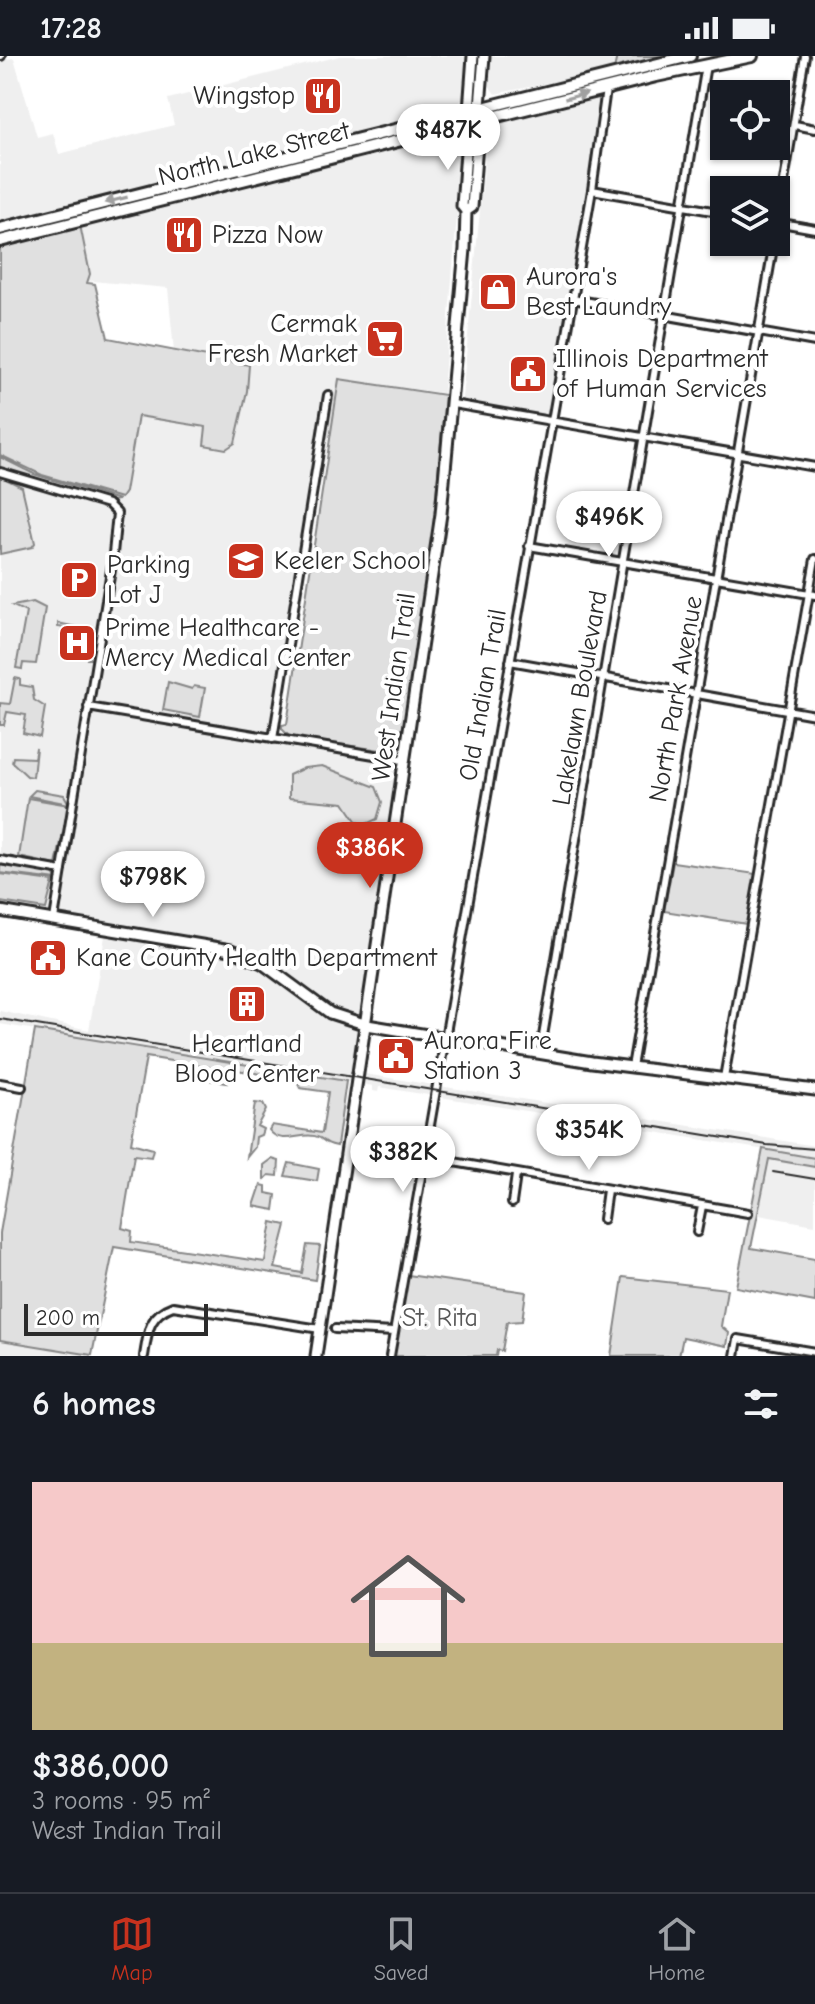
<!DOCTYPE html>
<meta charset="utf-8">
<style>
:root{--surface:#171b24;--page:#242831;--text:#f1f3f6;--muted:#9ea1a6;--line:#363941;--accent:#c8321e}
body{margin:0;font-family:"Comic Neue",sans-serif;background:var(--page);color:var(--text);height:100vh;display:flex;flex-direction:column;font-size:30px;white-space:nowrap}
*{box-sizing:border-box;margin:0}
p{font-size:26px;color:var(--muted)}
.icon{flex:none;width:44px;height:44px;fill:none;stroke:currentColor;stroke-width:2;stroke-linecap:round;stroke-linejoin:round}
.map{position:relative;height:1300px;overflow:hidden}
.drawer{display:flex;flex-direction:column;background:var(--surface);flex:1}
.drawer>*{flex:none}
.tools{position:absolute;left:710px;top:24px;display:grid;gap:16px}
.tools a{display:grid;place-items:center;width:80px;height:80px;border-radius:0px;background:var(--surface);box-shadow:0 2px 6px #0004;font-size:40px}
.scale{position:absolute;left:24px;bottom:20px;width:184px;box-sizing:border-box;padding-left:8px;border:4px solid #2b2b2b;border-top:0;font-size:22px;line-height:28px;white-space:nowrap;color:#2b2b2b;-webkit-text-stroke:6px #fff;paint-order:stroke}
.price{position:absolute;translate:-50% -68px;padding:0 18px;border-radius:28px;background:#fff;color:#222;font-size:26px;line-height:52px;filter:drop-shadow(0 2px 4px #0008)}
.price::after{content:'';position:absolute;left:50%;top:48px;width:24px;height:18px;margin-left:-12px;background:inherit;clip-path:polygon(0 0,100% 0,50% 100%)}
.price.active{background:var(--accent);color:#fff}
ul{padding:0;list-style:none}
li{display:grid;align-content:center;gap:16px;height:424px;padding:0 32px}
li+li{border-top:2px solid var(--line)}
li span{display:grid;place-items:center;height:248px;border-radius:0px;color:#555}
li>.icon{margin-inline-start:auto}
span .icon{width:144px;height:144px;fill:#fffc;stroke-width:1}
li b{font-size:34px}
h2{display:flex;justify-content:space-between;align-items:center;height:96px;padding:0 32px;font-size:34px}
.status{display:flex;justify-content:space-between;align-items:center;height:56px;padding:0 40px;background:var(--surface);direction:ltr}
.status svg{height:22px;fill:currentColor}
.tabs{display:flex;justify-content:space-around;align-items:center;height:112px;border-top:2px solid var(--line);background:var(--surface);font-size:22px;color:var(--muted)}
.tabs a{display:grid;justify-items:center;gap:4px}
.tabs .active{color:var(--accent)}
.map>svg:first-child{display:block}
</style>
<div class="status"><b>17:28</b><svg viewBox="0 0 49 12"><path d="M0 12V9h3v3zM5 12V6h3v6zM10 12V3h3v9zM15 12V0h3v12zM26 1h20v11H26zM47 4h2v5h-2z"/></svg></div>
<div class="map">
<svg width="815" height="1300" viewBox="0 0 815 1300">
<rect width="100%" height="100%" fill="#fff"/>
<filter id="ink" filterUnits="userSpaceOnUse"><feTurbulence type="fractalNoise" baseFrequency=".0125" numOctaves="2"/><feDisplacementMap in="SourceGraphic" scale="16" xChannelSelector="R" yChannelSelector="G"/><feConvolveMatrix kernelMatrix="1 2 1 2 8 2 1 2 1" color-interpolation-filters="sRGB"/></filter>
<g filter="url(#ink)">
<!-- built -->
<path fill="#efefef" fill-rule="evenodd" d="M340 0H467L465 39 459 48 443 57 0 169V4L14 2 37 81 53 77 59 98 174 69 168 43Z
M489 0H617L614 13 495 38 488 28Z
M605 36 547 368 461 353 488 70Z
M449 77 460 85 462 94 443 337 339 323 330 382H324L280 680 351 692 397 695 382 830 360 958 354 961 329 953 268 905 225 887 0 850V189ZM81 224 168 232 174 296 217 303 207 372 137 360Z
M106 874 218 893 258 908 325 959 358 970 352 1016 815 1090V1102L379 1031 378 1036 373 1035V1030L0 968V955L89 974Z
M769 1103 815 1111V1169L759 1159Z
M0 1283 1 1284 92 1300H0Z"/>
<!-- green -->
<path fill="#e0e0e0" stroke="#868686" stroke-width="2" d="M617 0H665L614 13Z
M80 169 90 218 87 227 95 228 108 282 249 309 247 335 235 387 226 393 204 389 206 371 138 360 125 436 121 442 42 419 0 399V188Z
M339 323 445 339 432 484 401 688 394 696 290 681 282 673V669L287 668Z
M0 401 34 418 119 444 110 445 0 412Z
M0 420 22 431 35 487 32 491 0 498Z
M33 546 45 552 36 608 23 607 22 613 16 612 26 556 13 550Z
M58 567 94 575 92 603H87L91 576 58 571Z
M15 622 20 623V629L32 631 34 644 45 651 40 681 23 677 26 659 7 656 4 669H0V647L10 648Z
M168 626 192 633 194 630 205 632 200 661 163 654Z
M36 692 33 721 27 720 12 706 13 701 34 702Z
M322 710 376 731 382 746 377 763 364 769 357 766 344 747 289 742V719L304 712Z
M35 734 64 739 69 748 29 740Z
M28 742 69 749 56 809 19 801Z
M673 806 756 818 747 868 664 855Z
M0 809 52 817 57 824 0 817Z
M0 818 53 825 46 853 0 846Z
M35 974 346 1025 337 1090C328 1088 327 1087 320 1082 304 1073 282 1092 269 1074L272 1069 322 1077 328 1036 300 1032 296 1024 231 1013 227 1027 208 1024 209 1011 146 1001 131 1087 153 1093 151 1101 134 1099 122 1172 132 1175 131 1186 265 1206 272 1166 286 1169 275 1212 302 1217 307 1189 320 1190 315 1224 114 1191 92 1299 0 1284V1177Z
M255 1047 263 1048 266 1054 257 1070 263 1073 261 1079 256 1081 255 1091 247 1101Z
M763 1093 815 1102V1111L769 1103 751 1192 815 1203V1246L736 1231Z
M272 1103 279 1105 278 1120 269 1119 264 1124V1109Z
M289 1107 319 1113 317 1125 285 1120Z
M261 1129 266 1130V1137L276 1139 274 1154 254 1150Z
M408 1219 526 1236 522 1265 507 1266 502 1295 497 1294 496 1300H394Z
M623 1221 727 1233 721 1270 729 1277 727 1290 683 1281 679 1300H611Z"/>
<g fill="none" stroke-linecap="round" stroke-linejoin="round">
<!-- street casing -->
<g stroke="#2b2b2b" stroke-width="12">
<path id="street" d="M0 0H1
M795 69 815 73
M592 134 724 157
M776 166 815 173
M776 173 805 0
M573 243 815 286
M453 348 815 411
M0 416 108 448 117 457 112 508 54 863
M529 490 815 539
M510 605 815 659
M88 651 404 704
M273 683 328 339
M0 804 62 815
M540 998 706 9
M632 1011 774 186
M724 1022 815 503
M0 1027 22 1031
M425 1101 748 1157
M512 1147 516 1119
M603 1163 607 1134
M697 1176 702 1150
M335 1273 394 1276
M144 1300C148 1276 148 1259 173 1250L320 1273
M390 1300 592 134 606 33
M735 1300 738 1283 815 1296"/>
</g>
<!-- secondary casing -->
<g stroke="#2b2b2b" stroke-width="15">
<path id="secondary" d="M466 155 472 151 484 0
M0 855 231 894 262 907 330 957 367 969 592 1006 815 1034
M316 1300 441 458 465 193 466 155 462 150 473 0"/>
</g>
<!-- primary casing -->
<g stroke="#2b2b2b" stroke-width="16">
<path id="primary" d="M0 173 690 0
M0 185 656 20 752 0"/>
</g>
<!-- street -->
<use href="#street" stroke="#fff" stroke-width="6"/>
<!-- secondary -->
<use href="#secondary" stroke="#fff" stroke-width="9"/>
<!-- primary -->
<use href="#primary" stroke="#fff" stroke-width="10"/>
<!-- rail -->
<path stroke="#2b2b2b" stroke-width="2" d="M0 963 767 1089 815 1093
M773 1116 815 1123"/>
</g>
<!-- one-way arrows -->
<defs><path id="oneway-solid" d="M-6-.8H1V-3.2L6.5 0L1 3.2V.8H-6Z" transform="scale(2)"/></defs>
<g fill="#a0a0a0">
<use href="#oneway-solid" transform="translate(576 40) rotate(-15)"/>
<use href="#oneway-solid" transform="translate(116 144) rotate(166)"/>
</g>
</g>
<!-- icons -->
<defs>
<g id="restaurant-square" transform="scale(2)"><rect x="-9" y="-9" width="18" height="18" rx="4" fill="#c8321e" stroke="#fff"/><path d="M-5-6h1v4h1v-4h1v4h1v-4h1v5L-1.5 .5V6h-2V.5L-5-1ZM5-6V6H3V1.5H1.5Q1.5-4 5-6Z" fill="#fff"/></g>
<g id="shop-square" transform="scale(2)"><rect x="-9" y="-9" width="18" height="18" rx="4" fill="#c8321e" stroke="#fff"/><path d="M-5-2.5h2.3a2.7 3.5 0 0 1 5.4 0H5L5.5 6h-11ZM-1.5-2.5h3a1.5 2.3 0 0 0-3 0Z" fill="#fff"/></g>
<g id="supermarket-square" transform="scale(2)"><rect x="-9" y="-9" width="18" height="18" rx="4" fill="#c8321e" stroke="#fff"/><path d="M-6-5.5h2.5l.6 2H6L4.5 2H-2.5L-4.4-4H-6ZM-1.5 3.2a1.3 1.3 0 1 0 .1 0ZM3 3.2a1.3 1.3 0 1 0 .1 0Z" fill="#fff"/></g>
<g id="civic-square" transform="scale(2)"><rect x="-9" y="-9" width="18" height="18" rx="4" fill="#c8321e" stroke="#fff"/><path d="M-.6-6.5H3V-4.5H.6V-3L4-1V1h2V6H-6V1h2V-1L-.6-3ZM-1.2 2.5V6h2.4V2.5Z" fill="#fff"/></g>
<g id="school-square" transform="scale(2)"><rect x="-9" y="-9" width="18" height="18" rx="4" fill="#c8321e" stroke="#fff"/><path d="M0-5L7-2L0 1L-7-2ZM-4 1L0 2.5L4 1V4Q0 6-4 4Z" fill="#fff"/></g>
<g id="parking-square" transform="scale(2)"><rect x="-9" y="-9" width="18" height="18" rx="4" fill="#c8321e" stroke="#fff"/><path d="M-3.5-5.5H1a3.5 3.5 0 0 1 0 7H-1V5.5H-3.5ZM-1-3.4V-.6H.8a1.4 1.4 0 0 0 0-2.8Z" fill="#fff"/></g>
<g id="hospital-square" transform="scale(2)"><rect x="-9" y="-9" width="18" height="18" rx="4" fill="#c8321e" stroke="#fff"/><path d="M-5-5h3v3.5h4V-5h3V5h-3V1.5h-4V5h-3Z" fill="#fff"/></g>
<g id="building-square" transform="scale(2)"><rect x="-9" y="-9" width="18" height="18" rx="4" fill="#c8321e" stroke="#fff"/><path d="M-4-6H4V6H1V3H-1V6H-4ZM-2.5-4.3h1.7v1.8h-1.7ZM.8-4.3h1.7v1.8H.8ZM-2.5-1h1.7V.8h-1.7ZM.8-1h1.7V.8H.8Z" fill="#fff"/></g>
</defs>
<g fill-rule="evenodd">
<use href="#restaurant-square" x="323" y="40"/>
<use href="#restaurant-square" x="184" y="179"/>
<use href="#shop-square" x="498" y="236"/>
<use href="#supermarket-square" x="385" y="283"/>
<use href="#civic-square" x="528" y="318"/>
<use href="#school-square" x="246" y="505"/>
<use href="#parking-square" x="79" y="524"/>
<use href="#hospital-square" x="77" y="587"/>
<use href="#civic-square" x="48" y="902"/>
<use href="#building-square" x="247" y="948"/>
<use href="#civic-square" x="396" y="1000"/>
</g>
<g text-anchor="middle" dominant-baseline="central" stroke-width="8" stroke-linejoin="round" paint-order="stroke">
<!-- poi labels -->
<g font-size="26" fill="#2b2b2b" stroke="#fff" text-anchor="start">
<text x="295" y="40" text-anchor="end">Wingstop</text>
<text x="212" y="179">Pizza Now</text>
<text x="526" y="221">Aurora's<tspan x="526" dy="30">Best Laundry</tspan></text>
<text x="357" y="268" text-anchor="end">Cermak<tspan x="357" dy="30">Fresh Market</tspan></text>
<text x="556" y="303">Illinois Department<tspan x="556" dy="30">of Human Services</tspan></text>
<text x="274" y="505">Keeler School</text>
<text x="107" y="509">Parking<tspan x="107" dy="30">Lot J</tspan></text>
<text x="105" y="572">Prime Healthcare -<tspan x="105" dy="30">Mercy Medical Center</tspan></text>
<text x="76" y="902">Kane County Health Department</text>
<text x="424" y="985">Aurora Fire<tspan x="424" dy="30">Station 3</tspan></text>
<text x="247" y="988" text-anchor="middle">Heartland<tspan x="247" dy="30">Blood Center</tspan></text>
</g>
<!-- street labels -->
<g font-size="26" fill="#2b2b2b" stroke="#fff">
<text transform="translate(254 98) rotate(-14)">North Lake Street</text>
<text transform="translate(394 631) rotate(-82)">West Indian Trail</text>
<text transform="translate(483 639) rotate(-80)">Old Indian Trail</text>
<text transform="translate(580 642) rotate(-80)">Lakelawn Boulevard</text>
<text transform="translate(676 643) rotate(-80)">North Park Avenue</text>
</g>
<!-- park labels -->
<g font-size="26" fill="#585858" stroke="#fff">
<text x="440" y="1262">St. Rita</text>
</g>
</g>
</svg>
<div class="tools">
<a><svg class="icon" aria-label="locate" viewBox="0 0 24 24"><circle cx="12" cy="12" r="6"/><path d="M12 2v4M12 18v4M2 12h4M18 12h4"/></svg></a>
<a><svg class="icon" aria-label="layers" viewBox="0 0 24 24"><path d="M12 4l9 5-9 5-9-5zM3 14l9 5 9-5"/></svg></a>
</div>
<div class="scale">200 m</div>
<b class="price" style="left:448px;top:116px">$487K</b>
<b class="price" style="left:609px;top:503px">$496K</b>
<b class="price active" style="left:370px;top:834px">$386K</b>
<b class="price" style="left:153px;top:863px">$798K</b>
<b class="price" style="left:589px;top:1116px">$354K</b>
<b class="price" style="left:403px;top:1138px">$382K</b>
</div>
<section class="drawer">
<h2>6 homes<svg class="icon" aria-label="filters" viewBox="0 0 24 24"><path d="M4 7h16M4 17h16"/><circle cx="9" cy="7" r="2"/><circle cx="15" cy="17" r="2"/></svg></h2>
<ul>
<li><span style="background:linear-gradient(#f6c9c9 65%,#c2b280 0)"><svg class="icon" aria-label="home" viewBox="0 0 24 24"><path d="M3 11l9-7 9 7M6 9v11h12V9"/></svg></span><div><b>$386,000</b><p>3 rooms · 95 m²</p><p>West Indian Trail</p></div></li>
</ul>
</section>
<nav class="tabs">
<a class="active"><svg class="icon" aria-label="map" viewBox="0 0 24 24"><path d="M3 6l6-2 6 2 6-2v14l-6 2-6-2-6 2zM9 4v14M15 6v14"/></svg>Map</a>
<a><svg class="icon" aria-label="saved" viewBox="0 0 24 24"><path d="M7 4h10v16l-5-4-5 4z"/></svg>Saved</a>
<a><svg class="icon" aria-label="home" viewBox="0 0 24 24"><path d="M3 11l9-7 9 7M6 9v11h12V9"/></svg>Home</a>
</nav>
